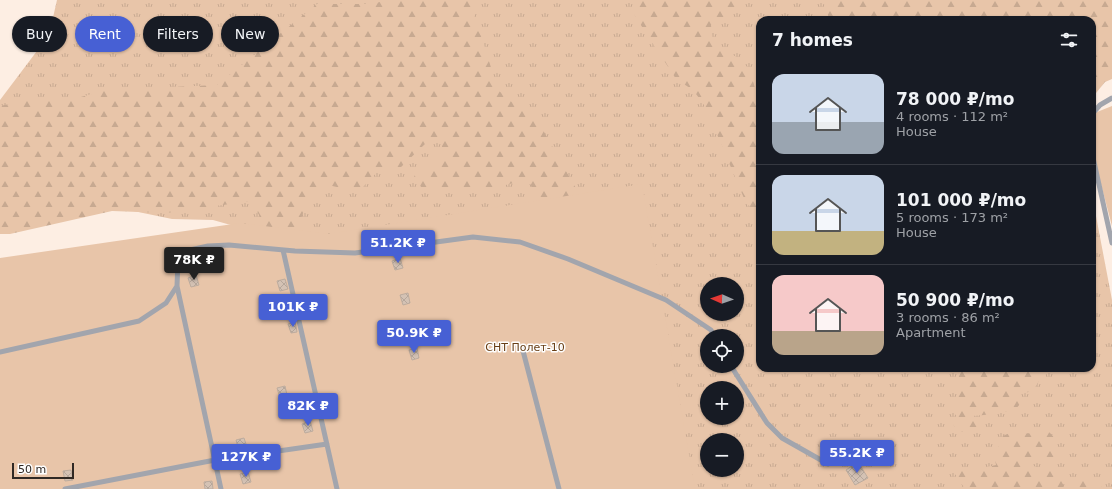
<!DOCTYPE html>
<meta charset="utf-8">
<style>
:root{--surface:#171b24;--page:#242831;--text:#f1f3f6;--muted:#9ea1a6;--line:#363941;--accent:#4760d4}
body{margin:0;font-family:"DejaVu Sans",sans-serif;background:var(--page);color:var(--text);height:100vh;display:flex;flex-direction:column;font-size:15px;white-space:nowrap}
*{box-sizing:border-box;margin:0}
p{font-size:13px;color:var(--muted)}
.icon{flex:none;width:22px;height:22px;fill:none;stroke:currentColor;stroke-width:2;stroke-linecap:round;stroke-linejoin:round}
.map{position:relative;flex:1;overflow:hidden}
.side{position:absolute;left:756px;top:16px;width:340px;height:356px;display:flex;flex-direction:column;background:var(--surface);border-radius:12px;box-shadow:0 1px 3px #0004}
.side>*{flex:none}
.banner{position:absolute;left:12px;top:16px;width:380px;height:36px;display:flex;gap:8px}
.needle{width:26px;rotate:272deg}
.tools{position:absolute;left:700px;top:277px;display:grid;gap:8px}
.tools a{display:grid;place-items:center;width:44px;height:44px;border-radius:50%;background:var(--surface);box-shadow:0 1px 3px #0004;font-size:20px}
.scale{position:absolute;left:12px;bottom:10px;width:62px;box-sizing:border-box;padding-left:4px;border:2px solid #302924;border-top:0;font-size:11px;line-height:14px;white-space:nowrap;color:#302924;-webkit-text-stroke:3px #fefefe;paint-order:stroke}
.price{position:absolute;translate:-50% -34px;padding:0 9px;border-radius:4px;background:var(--accent);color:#fff;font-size:13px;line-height:26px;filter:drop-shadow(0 1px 2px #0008)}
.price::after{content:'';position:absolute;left:50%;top:24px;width:12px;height:9px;margin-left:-6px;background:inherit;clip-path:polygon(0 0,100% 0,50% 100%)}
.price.on{background:#222;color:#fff}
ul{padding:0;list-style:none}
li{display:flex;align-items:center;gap:12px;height:100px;padding:0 16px}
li+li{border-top:1px solid var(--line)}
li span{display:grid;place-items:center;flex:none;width:112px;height:80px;border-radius:12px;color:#555}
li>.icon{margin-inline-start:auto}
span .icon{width:48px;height:48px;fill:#fffc;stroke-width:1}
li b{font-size:17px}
h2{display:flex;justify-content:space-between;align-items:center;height:48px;padding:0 16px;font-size:17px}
.tag{padding:0 14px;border-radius:18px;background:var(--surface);box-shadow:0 1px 3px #0004;font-size:14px;line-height:36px}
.tag.on{background:var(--accent);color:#fff}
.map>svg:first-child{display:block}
</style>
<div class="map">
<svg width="1112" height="489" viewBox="0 0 1112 489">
<defs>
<pattern id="grass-tufts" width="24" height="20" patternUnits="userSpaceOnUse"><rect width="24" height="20" fill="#e8c5a9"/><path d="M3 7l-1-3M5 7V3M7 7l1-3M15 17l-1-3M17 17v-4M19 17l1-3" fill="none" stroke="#c7a991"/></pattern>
<pattern id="forest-firs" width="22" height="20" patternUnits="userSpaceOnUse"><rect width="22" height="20" fill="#e8c5a9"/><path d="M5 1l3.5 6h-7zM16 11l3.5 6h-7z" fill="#c7a991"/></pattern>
<pattern id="building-cross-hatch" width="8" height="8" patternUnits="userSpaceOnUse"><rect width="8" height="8" fill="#d4c2b4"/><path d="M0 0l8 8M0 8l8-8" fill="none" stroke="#b6a79b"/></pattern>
</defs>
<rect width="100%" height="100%" fill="#fdeee3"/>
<!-- grass -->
<path fill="url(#grass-tufts)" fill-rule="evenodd" d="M57 0H1112L1092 20H760V368H1092V195L1112 300V489H577L358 245 252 231 213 220 172 219 114 207 0 222V100L49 35ZM707 284H737V314H707ZM707 336H737V366H707ZM707 388H737V418H707ZM707 440H737V470H707Z"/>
<!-- forest -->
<path fill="url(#forest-firs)" d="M386 0H470L498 90 512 102 530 107 600 231 542 215 529 180 476 191 423 190 414 176 444 156 440 138 425 144 400 168H381L358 192 324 184 310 194 298 227 283 236 267 229 251 201 166 213 112 211 10 234H0V106L32 99 70 100 106 90 217 85 317 4H373Z
M632 0H744V7L711 25 713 44C721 49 735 55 742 61 767 84 760 180 760 215L746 203 705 106 693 90 676 79 635 16Z
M825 0H1112V79L1105 82 1092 98V20H830L824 6Z
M959 368H1047L1045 378 1039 380C1036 391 1027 393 1017 395L1019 399 1020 404 1015 410 984 415 972 416 969 418 973 419 977 426 974 431 963 432 955 430 953 422 958 419 955 414 959 409 957 396Z
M1041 431 1049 432 1054 437 1053 447 1059 449 1061 451V459C1057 461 1050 465 1045 463 1037 461 1035 456 1026 463L1031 466 1047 468 1053 473 1063 475V489H965L955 474 964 468 978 471 982 468 996 465C993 452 999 447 1003 436 1017 428 1027 437 1041 431Z
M1080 479 1094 480 1102 485 1101 489H1065L1070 487Z"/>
<!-- garden -->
<path fill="#e8c5a9" d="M1112 106V226L1092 150V114Z
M642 184 695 489H0V258L240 223 328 234Z"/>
<!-- building -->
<path fill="url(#building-cross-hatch)" stroke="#bdac9e" d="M400 258 403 268 395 270 392 261Z
M196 275 199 285 191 287 188 278Z
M285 279 288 289 280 291 277 281Z
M408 293 410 303 403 305 400 295Z
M295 322 297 332 291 333 288 324Z
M417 348 419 358 412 360 409 350Z
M285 386 287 395 280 398 277 388Z
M310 421 313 431 305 433 302 424Z
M244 438 247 447 239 450 236 440Z
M858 462 868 478 855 485 846 470Z
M71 470 73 480 65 481 63 471Z
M248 472 251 482 243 484 240 474Z
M212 481 213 489H205L204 482Z"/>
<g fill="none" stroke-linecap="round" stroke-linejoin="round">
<!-- lane -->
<path stroke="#a2a5ad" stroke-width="5" d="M1092 114 1100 105 1112 98
M1092 153 1112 243
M283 250 337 489
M522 347 559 489
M0 352 139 321 166 303 177 286
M731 366 767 423 782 438 828 464
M65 489 215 460 327 444
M221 489 177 286 178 260 190 250 208 246 229 245 295 251 355 253 473 237 520 242 568 259 666 300 711 330 714 336"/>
</g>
<g text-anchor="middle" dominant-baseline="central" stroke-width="3" stroke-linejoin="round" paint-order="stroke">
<!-- park labels -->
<g font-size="11" fill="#683e15" stroke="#fefefe">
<text x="525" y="347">СНТ Полет-10</text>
</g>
</g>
</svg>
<div class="tools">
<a><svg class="needle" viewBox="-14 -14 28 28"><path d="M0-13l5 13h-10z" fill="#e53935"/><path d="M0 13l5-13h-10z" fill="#9ea1a6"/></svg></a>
<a><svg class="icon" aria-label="locate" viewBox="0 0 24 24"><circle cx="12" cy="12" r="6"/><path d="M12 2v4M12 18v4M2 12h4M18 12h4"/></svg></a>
<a>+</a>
<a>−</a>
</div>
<div class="scale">50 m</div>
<b class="price" style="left:398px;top:264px">51.2K ₽</b>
<b class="price on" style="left:194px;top:281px">78K ₽</b>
<b class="price" style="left:293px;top:328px">101K ₽</b>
<b class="price" style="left:414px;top:354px">50.9K ₽</b>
<b class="price" style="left:308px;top:427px">82K ₽</b>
<b class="price" style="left:857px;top:474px">55.2K ₽</b>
<b class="price" style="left:246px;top:478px">127K ₽</b>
<div class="banner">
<a class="tag">Buy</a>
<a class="tag on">Rent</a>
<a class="tag">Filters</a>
<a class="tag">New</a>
</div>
<section class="side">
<h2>7 homes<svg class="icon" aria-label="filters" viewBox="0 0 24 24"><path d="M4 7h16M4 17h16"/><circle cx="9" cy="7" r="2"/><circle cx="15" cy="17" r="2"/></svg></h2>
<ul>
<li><span style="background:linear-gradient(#c9d6e8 60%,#9aa5b1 0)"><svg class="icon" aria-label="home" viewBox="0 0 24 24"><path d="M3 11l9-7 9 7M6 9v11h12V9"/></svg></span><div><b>78 000 ₽/mo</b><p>4 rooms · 112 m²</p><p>House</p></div></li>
<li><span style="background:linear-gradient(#c9d6e8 70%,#c2b280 0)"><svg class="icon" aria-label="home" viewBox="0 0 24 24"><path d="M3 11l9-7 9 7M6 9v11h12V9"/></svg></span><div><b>101 000 ₽/mo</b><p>5 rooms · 173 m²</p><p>House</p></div></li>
<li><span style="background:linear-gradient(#f6c9c9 70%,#b9a48a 0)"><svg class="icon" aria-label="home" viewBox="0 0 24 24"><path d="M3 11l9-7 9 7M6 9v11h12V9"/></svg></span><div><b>50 900 ₽/mo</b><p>3 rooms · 86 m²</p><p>Apartment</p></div></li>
</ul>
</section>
</div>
